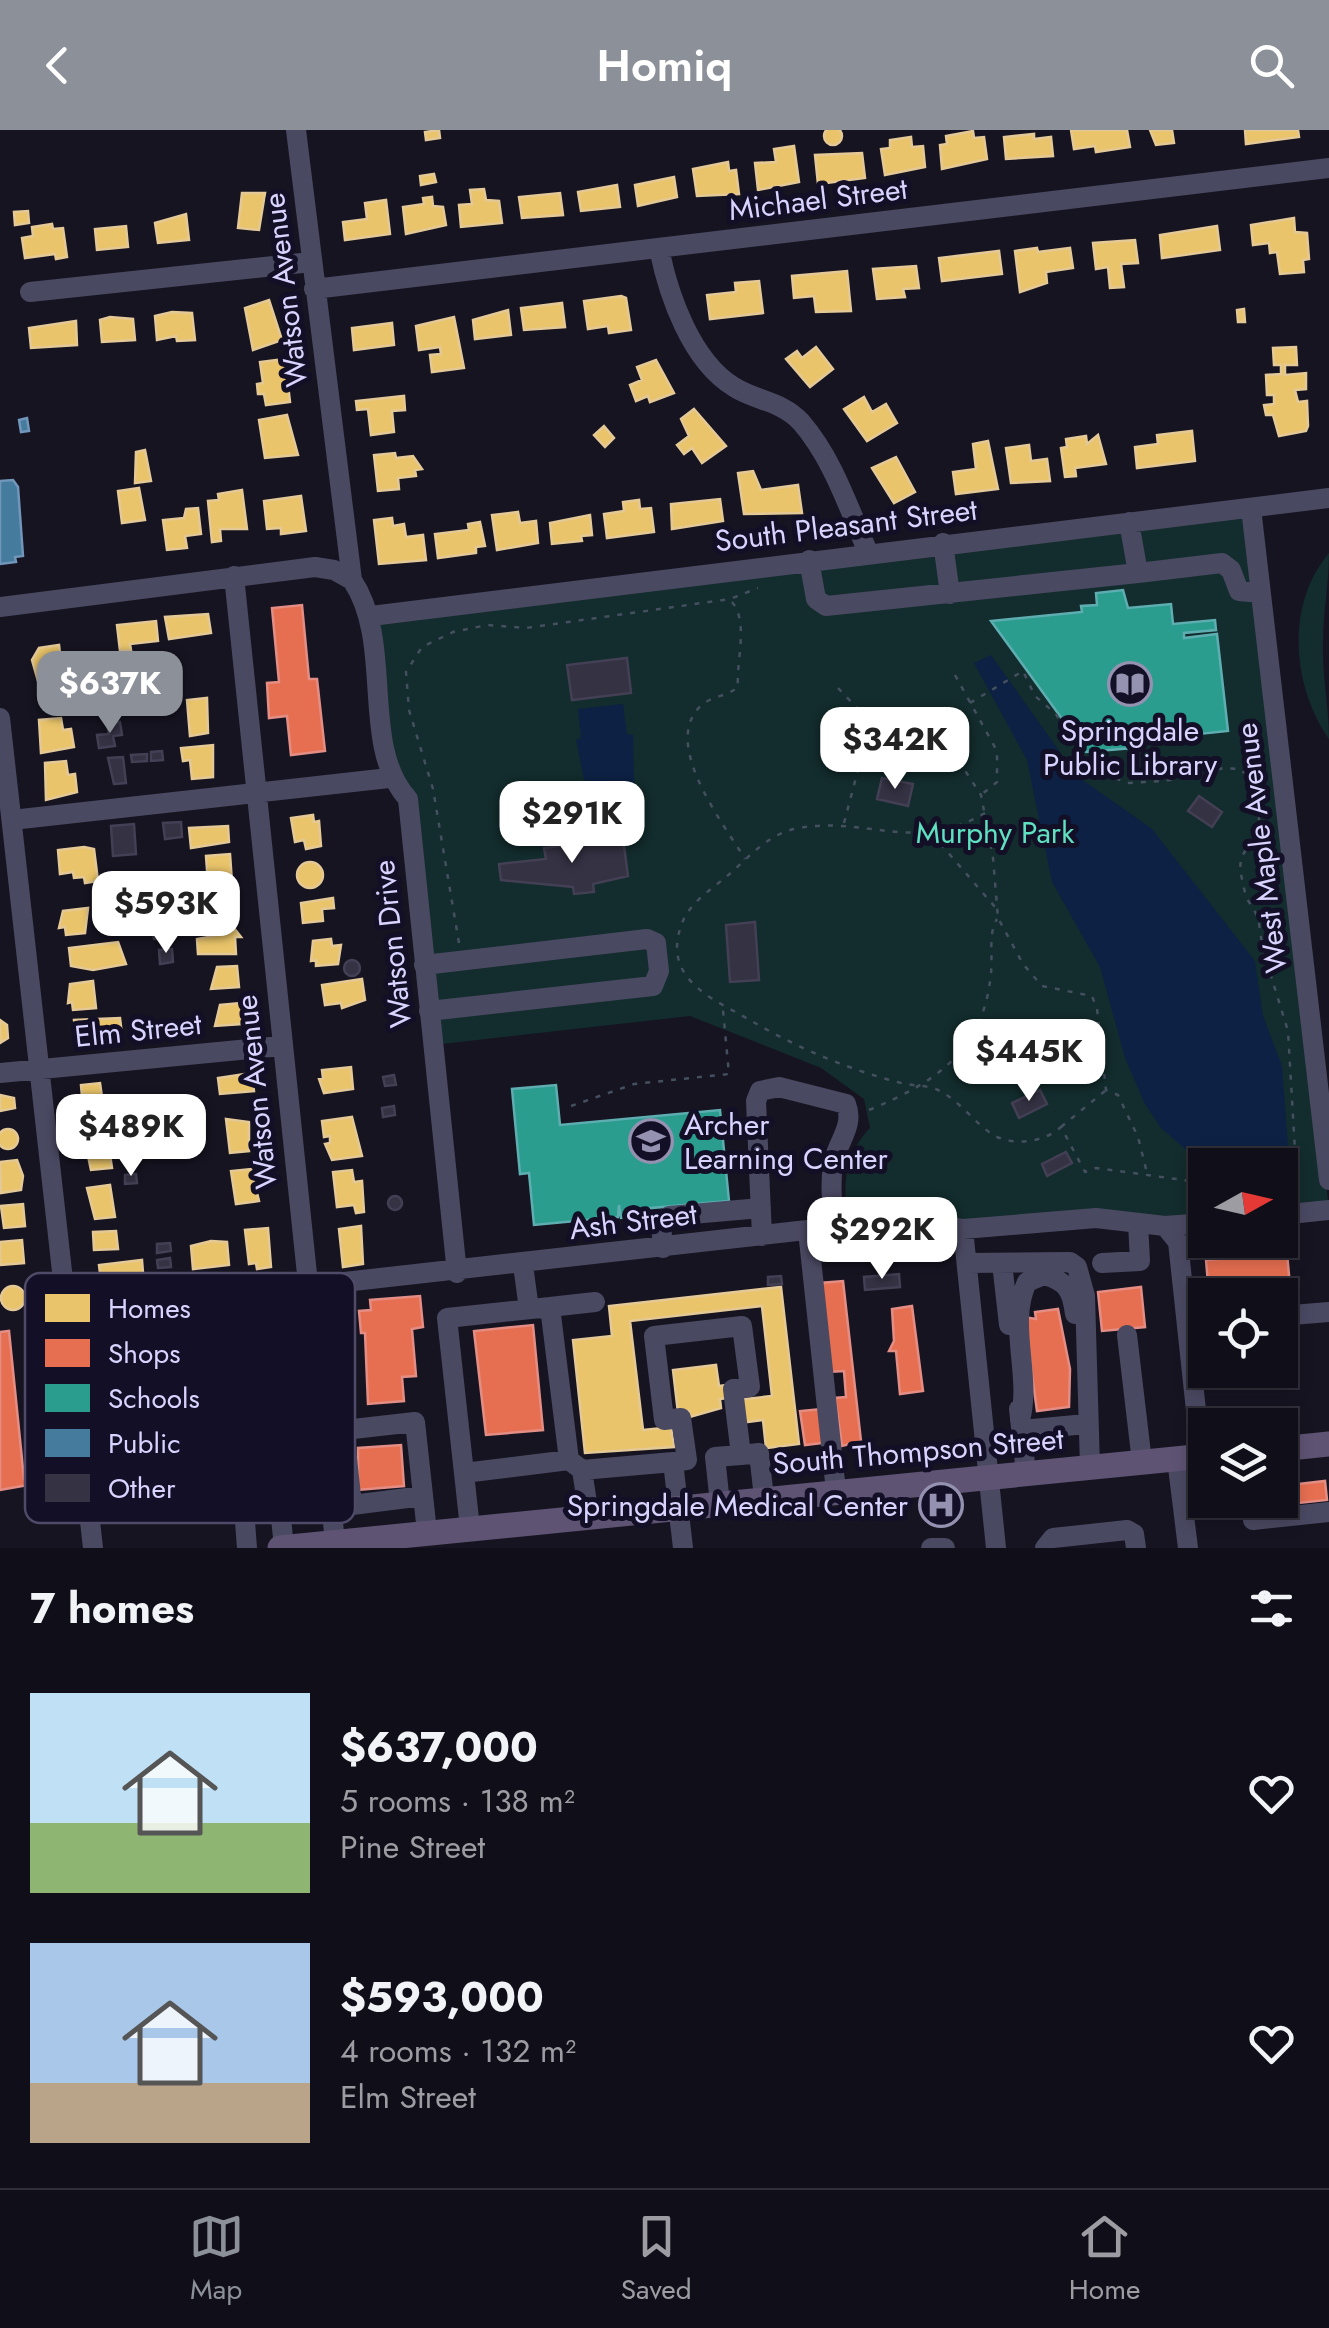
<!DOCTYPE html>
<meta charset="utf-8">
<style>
:root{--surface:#100f19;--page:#1e1d26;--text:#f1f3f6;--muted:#9c9ca2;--line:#302f38;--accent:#8c9099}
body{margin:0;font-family:Jost,sans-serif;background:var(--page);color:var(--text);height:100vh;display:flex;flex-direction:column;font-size:38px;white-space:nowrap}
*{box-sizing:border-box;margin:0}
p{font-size:32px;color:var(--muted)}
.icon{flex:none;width:55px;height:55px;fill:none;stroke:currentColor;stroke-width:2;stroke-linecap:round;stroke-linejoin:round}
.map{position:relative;height:1418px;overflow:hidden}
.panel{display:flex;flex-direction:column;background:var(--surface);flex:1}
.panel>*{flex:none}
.needle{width:65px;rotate:82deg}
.tools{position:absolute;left:1188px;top:1018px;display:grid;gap:20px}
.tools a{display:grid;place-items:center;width:110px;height:110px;border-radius:0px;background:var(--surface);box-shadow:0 5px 15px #0003,0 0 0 2px var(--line);font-size:50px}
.price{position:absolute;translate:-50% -85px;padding:0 22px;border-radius:20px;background:#fff;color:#222;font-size:32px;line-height:65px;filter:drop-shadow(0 2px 5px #0008)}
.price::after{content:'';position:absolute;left:50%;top:60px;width:30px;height:22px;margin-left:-15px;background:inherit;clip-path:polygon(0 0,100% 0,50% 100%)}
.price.on{background:var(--accent);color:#fff}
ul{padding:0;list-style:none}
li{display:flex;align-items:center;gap:30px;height:250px;padding:0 30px}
li span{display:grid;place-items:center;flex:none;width:280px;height:200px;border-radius:0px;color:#555}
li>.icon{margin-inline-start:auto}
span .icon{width:120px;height:120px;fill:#fffc;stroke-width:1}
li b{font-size:42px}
h2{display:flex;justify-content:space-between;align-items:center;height:120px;padding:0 30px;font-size:42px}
header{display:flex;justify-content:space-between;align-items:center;height:130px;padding:0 30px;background:var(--accent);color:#fff;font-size:45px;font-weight:600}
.tabs{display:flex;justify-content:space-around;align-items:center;height:140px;border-top:2px solid var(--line);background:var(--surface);font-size:28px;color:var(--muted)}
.tabs a{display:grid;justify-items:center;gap:5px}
.tabs .on{color:var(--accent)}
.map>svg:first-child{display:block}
</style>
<header><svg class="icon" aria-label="back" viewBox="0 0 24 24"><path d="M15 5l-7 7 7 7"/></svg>Homiq<svg class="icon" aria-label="search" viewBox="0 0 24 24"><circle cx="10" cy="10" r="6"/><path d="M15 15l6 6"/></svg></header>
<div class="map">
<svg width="1329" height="1418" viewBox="0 0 1329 1418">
<rect width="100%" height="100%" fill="#161421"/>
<!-- green -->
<path fill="#132c2d" d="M1251 378 1329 1080 1280 1085V1035H1205V1093L847 1096C844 1057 842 1027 870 998L864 969 821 938 690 886 433 915 408 669 389 648 371 486Z
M1329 423C1329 454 1323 482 1323 512 1322 545 1329 577 1329 609 1292 556 1285 475 1329 423Z"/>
<!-- water -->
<path fill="#0d2144" d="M991 525 1077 646 1152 699 1255 831 1263 886 1282 936 1288 1016 1280 1042V1035L1205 1036 1161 998 1145 974 1125 928 1100 837 1052 752 1027 630 974 533Z
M623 574 627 604 633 605 635 693 594 698 576 610 581 608 578 579Z"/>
<!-- homes -->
<path fill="#e9c46a" stroke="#e4c997" stroke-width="2.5" d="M824 6a9 9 0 1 1 18 0a9 9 0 1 1-18 0Z
M439 0 440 8 426 10 425 2Z
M1071 0H1127L1130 17 1096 22 1095 16 1074 19Z
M1150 0H1172L1174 13 1156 15Z
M1245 0H1298L1299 7 1246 14Z
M973 1 974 8 984 7 987 29 942 39 940 15 947 14 946 6Z
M1034 4V9L1051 7 1053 26 1006 29 1004 7Z
M911 7 912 17 923 16 925 37 885 45 881 19 890 18V10Z
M794 16 799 52 758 60 755 33 776 32 774 19Z
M862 23 865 48 818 54 815 25Z
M728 32 729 41 736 40 739 64 697 66 693 39Z
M434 44 436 52 421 55 420 46Z
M674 47 677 67 638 76 635 55Z
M617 55 620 77 581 81 578 62Z
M484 59 486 70 499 71 502 93 461 97 459 75 472 74 470 60Z
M242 63H265L259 100 238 98Z
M560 63 563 85 522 88 519 67Z
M432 67 433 76 443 77 446 95 406 104 403 77 424 74 423 68Z
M386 70 390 104 345 110 343 92 367 89 365 73Z
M28 81 29 93 15 95 14 82Z
M186 84 189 110 158 113 155 93Z
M1294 88 1295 102 1307 103 1309 129 1303 130 1304 142 1280 144 1277 122 1270 123 1269 113 1253 115 1251 95Z
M52 94 53 99 63 98 67 127 56 129 55 124 25 128 22 108 33 106 32 97Z
M126 96 128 117 97 120 95 99Z
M1217 96 1220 120 1162 128 1160 105Z
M1135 110 1138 133 1121 134 1124 157 1110 158 1108 137 1096 139 1093 113Z
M1037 118 1038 122 1070 118 1073 138 1046 142 1047 153 1020 162 1015 121Z
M999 121 1002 144 942 151 939 128Z
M916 136 919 158 903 159 905 167 877 169 873 139Z
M847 141 851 181 816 182 814 166 794 168 792 146Z
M759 151 763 183 710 189 707 165 736 162 735 153Z
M621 166 626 168 631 200 609 203 608 196 588 199 584 171Z
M269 170 282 210 253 220 245 178Z
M562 173 565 197 524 200 521 178Z
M1244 179 1245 192H1238L1237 180Z
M508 180 511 205 475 209 473 190Z
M172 182 192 183 195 210 177 211 176 206 157 210 155 186Z
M110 187 133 189 135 210 102 212 100 190Z
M454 187 464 238 432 242 430 225 441 224 440 217 419 220 416 196Z
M76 191 77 215 31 218 29 198Z
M392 193 394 215 354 220 352 198Z
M816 217 833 239 810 257 786 229 797 221 802 228Z
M1296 217 1297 235H1285V245L1306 243V259L1295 260 1298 272 1307 271 1308 296 1306 301 1279 306 1273 285H1266L1264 275 1274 274V265H1267L1266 245 1281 244V235H1274L1273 218Z
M285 229 290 272 266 275 264 264H258L257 254 263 253 260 232Z
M656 230 674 263 650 272 648 266 636 271 630 255 642 250 637 237Z
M404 266 405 280 392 281 394 302 371 305 368 279 357 280 356 271Z
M864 267 872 282 886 274 897 293 867 311 844 279Z
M694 279 726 316 702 333 692 318 684 324 677 315 689 306 681 289Z
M287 285 298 325 265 328 259 290Z
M604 296 614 308 605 317 594 305Z
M1192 301 1195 331 1137 338 1135 317 1158 314 1157 305Z
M1098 305 1106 334 1075 338 1076 346 1065 347 1061 318 1067 317 1066 309 1086 306 1087 314Z
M988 311 998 359 956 364 953 342 976 339 973 314Z
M1029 315 1031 331 1047 329 1050 351 1011 353 1006 318Z
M145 320 151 351 135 353 136 322Z
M395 323 396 328 413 326 422 339 415 340 416 346 398 348 399 359 378 361 374 325Z
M896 327 915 362 894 373 872 338Z
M753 341 761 360 798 355 802 383 744 384 738 343Z
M139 358 145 390 122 393 118 361Z
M242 360 247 399H220L221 411 212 412 208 371 219 370 218 364Z
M301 366 306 401 281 404V398L267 399 264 371Z
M720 369 723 391 672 399 671 374Z
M639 370 640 379 651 378 654 402 607 408 604 384 624 381 623 372Z
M198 378 201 404 185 406 187 418 167 420 163 390 184 388 186 379Z
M518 382 520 393 536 391 538 413 497 420 492 385Z
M590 385 592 405 581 406 582 411 552 414 550 393Z
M392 388 393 396 404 394 406 407 423 405 426 430 379 434 374 390Z
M480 392 485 416 476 417V423L438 428 435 404 469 400 468 394Z
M208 484 211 503 169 509 165 487Z
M156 491 158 511 130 514 131 520 120 521 117 495Z
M59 515 66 573 45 576 32 530 39 518Z
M207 568 208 603 190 606 187 570Z
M61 588 63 600 71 599 74 617 41 623 39 590Z
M213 615V647L192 649 190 630 183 631 181 618Z
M66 631 68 645 75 644 77 662 46 670 45 633Z
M313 685 314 692 319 691 321 716 306 719 304 710 295 712 291 688Z
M228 696 229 712 191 718 189 698Z
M84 717 94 719 98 751 85 753 84 747 74 748 73 742 60 744 58 720Z
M230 724 232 752 208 754 206 726Z
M297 745a13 13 0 1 1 26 0a13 13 0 1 1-26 0Z
M230 761 233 788 211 790 209 763Z
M333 768 334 778 322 779 323 791 303 793 301 773Z
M88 778 85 803 66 805 65 797 59 798 63 781Z
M234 798 241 807H235L236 824H198L197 809 214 806 213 800Z
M331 809 332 816 341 815 338 834 316 836V830L311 831 313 811Z
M118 812 126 834 93 840 71 836 69 818Z
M237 836 239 857 211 859 217 837Z
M362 849 365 870 342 878 341 873 325 875 322 855Z
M93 851 96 878 73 880 72 872 68 873 70 854Z
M240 873 242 894 215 896 220 875Z
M120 888 122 905 76 910 74 890Z
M0 890 7 895 8 908 0 913Z
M351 937 353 959 324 963 319 949 323 948 322 940Z
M252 943 254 961 220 964 218 948Z
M100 953 105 988 83 990 77 968 82 967 81 955Z
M0 965 14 968 15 978 0 981Z
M352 987 362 1026 332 1030 325 1014 330 1013V1006L324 1007 322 991Z
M226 989 249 992V1021L230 1023Z
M-2 1009a10 10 0 1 1 20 0a10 10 0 1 1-20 0Z
M107 1005 112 1038 91 1040 84 1007Z
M17 1030 23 1046 21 1060 1 1063 0 1032Z
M251 1039 259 1071 236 1074 231 1041Z
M352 1040 354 1052 362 1051 364 1082 356 1083 354 1075 337 1077 333 1042Z
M110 1055 115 1087 95 1089 87 1058Z
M23 1074 25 1096 4 1098 1 1076Z
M361 1096 363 1134 343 1137 339 1099Z
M268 1098 271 1137 257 1139 256 1133 249 1134 245 1100Z
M116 1101 118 1119 94 1120 93 1102Z
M22 1110 24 1133 0 1135V1112Z
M211 1111 227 1112 229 1135 193 1139 191 1116Z
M142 1130 144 1156 102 1160 99 1135Z
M1 1168a12 12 0 1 1 24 0a12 12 0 1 1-24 0Z
M781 1157 799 1314 766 1318 763 1290 739 1293 736 1270 772 1266 762 1176 630 1191 643 1300 671 1297 674 1317 585 1323 573 1210 612 1206 609 1176Z
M716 1235 719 1256 727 1255 728 1268 720 1269 721 1278 690 1287 689 1281 678 1283 673 1240Z"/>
<!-- shops -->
<path fill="#e76f51" stroke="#e38d85" stroke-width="2.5" d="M302 475 309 549H317L325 621 291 625 287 586 269 588 267 553 279 552 272 478Z
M1287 1123 1290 1156 1276 1157 1277 1161 1209 1165 1206 1130Z
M843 1151 861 1311 842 1316 835 1268 846 1267 844 1241 829 1242 820 1153Z
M1141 1157 1145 1197 1102 1201 1098 1162Z
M420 1166 423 1197 412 1199 416 1246 402 1247 404 1271 368 1274 365 1203H361L359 1181 371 1180 370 1170Z
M912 1176 923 1261 900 1264 896 1221H889L894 1211 892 1179Z
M1058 1179 1070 1239 1069 1277 1037 1281 1024 1187 1036 1189 1035 1182Z
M533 1195 543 1300 486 1305 474 1201Z
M9 1201 24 1349 36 1348 39 1353 0 1360V1202Z
M821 1279 823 1313 805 1315 800 1281Z
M401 1315 404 1356 358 1360V1318Z
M1325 1351 1327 1370 1271 1376V1370H1280V1356Z"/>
<!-- schools -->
<path fill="#2a9d8f" stroke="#5eaeb1" stroke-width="2.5" d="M1123 460 1128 478 1171 474 1173 494 1215 490 1216 500 1184 503V508L1217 504 1228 601 1131 611 1132 618 1086 622 991 491 1082 482 1081 476 1097 475 1096 463Z
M556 955 560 995 720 980 729 1071 641 1079 642 1086 621 1088 619 1075 618 1087 534 1095 529 1043 520 1044 512 959Z"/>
<!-- public -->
<path fill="#457b9d" stroke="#7196ba" stroke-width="2.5" d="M27 288 29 301 21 302 19 290Z
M13 350 18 357 23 426 15 427 16 432 0 434V351Z"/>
<!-- building -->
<path fill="#343243" stroke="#433f54" stroke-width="2.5" d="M627 528 631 563 572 570 567 535Z
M120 592 122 605 113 606 115 616 99 618 97 605 109 604 107 594Z
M162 621 163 630 151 631V622Z
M147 624V631L132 632 131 625Z
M123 627 126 653 114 654 108 628Z
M882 648 913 654 908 676 877 669Z
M1199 666 1222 682 1212 697 1188 681Z
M181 692 182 707 165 709 163 693Z
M134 694 136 724 113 726 111 696Z
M623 708 628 746 593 754 594 762 574 764 573 757 501 750 499 734 546 729 544 718Z
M179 747 180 756 168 757 167 748Z
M755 792 759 850 730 852 726 795Z
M173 801 174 809H154L153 803Z
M172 819 173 832 160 834 159 820Z
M344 838a8 8 0 1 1 16 0a8 8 0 1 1-16 0Z
M394 945 396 955 385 956 383 947Z
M1040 960 1047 974 1019 988 1012 973Z
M394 976 395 985 383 987 382 978Z
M140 999 143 1016 132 1018 128 1001Z
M1066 1022 1072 1033 1047 1046 1042 1034Z
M136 1044 137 1053 125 1054V1045Z
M388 1073a7 7 0 1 1 14 0a7 7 0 1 1-14 0Z
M170 1113 171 1121 157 1123V1114Z
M170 1128 171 1137 158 1138 157 1130Z
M899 1144 900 1157 865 1160 864 1147Z
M781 1146 782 1154 768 1155V1147Z
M1292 1207 1296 1242 1206 1252 1202 1216 1205 1240H1280V1208Z"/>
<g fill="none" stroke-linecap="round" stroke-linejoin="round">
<!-- path -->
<path stroke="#44505f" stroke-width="2.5" stroke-dasharray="5 8" stroke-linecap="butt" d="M732 472C749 492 736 531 738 557 728 566 713 566 703 574 658 611 724 694 745 729
M955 545 997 621V652L981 665
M838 558 873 595 960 633 981 665 993 728 998 788 1023 834 1042 856 1092 866 1097 879 1106 960 1118 965 1138 1007 1147 1043
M970 573 1023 541 1035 566 1056 584 1085 631 1108 646 1129 653 1165 651 1224 638 1239 639 1259 653V698L1241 728 1240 740 1246 767 1258 787 1263 820 1288 901 1297 1055 1280 1057
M985 683C915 725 863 684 794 699 767 705 746 730 726 747 709 761 688 774 681 796 661 853 721 872 755 893 800 919 850 940 901 953 913 956 927 955 938 960 961 971 976 996 997 1007 1017 1016 1046 1011 1061 997L1085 1042 1096 1038 1205 1053
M844 693 862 625 864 588
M932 704 995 777
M459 813 433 659 409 580 406 542 422 517 453 502 487 495 526 498 730 469 758 458
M571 976 634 954 729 944 723 880
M869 980C937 952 984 920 991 843 993 826 988 803 997 789
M1061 997 1105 961"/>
<!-- minor -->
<path stroke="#4a4962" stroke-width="20" d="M296 0 352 450C395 514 359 615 408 669L457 1143
M659 118C668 164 691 231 734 257 756 271 782 271 801 292 833 329 848 377 868 422
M314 159 1329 38
M30 162 311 132
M1251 378 1329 1050
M943 413 950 464
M809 430 816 469 826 476 1138 443 1129 392
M1138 443 1222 433 1231 440 1239 461 1261 463
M234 446 335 1412
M0 477 315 437 334 440 352 450
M371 486 1329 368
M0 588 93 1418
M12 690 389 648
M424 835 647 809 656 813 659 841 653 856 429 881
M0 943 281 916
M1280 1085 1329 1080
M1165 1096 1178 1112 1201 1327
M963 1099 996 1418
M808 1101 836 1361
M762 1106 756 971 760 961 779 957 846 974C855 996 837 1012 833 1034 830 1056 832 1075 835 1097
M663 1118 661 1094 669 1086 761 1078
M967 1133 1070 1132 1077 1137 1085 1166 1090 1337
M1002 1133 1009 1195
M1102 1133 1140 1131 1138 1093
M523 1135 529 1179
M550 1177 595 1172
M68 1183 896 1090 963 1099 1096 1088 1165 1096 1205 1093
M1280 1186 1329 1182
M1127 1205 1142 1332
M316 1240 345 1237 340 1193
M1019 1279 1026 1343
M1020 1290C1032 1246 1007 1194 1027 1152L1044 1145C1068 1152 1072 1161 1075 1184
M1022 1300 1086 1294
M741 1325 759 1323 764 1368
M1177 1329 1188 1418
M673 1332 687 1330 681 1288 664 1290 654 1206 742 1196 750 1257 733 1259 741 1325 715 1327 720 1373
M582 1340 589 1386
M464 1343 569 1330 582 1340 673 1332 683 1418
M299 1346 294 1292 321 1287
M277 1347 284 1418
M423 1366 352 1375 344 1300 415 1292 427 1402
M1251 1370 1253 1390 1329 1382
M470 1398 447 1188 550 1177 569 1330
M247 1418 242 1352 327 1343
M931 1418H945
M1045 1418 1053 1408 1127 1400 1134 1404 1136 1418"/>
<!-- major -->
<path stroke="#5e5373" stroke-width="25" d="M1280 1319 1329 1314
M280 1418 1205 1326"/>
</g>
<!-- icons -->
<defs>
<g id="library-ring" transform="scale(2.25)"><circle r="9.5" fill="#130f26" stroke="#9591b1" stroke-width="1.5"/><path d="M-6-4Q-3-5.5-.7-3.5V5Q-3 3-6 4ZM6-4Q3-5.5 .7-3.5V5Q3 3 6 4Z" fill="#9591b1"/></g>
<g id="school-ring" transform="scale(2.25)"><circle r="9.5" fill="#130f26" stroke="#9591b1" stroke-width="1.5"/><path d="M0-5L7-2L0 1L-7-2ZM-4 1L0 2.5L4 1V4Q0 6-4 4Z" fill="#9591b1"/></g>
<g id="hospital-ring" transform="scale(2.25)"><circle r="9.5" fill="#130f26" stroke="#9591b1" stroke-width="1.5"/><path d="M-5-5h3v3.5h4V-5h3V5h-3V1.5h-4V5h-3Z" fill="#9591b1"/></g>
</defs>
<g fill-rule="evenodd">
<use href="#library-ring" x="1130" y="554"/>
<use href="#school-ring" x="651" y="1011"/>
<use href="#hospital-ring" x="941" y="1375"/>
</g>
<g text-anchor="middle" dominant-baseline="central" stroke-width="10" stroke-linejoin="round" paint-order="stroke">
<!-- street labels -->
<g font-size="30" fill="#d9d4ff" stroke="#130f26">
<text transform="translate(818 69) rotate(-7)">Michael Street</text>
<text transform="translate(285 160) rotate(-97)">Watson Avenue</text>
<text transform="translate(846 395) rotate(-7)">South Pleasant Street</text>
<text transform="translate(1261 718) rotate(-97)">West Maple Avenue</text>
<text transform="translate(392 814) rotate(-96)">Watson Drive</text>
<text transform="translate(138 900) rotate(-6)">Elm Street</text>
<text transform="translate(256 962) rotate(-96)">Watson Avenue</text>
<text transform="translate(633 1091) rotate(-7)">Ash Street</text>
<text transform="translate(918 1321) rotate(-5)">South Thompson Street</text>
</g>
<!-- poi labels -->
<g font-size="30" fill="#d9d4ff" stroke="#130f26">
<text x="1130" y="600">Springdale<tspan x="1130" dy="34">Public Library</tspan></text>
<text x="684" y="994" text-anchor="start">Archer<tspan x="684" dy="34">Learning Center</tspan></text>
<text x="908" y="1375" text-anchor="end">Springdale Medical Center</text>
</g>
<!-- park labels -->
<g font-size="30" fill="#5fe0c0" stroke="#130f26">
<text x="995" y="702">Murphy Park</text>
</g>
</g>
<!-- legend -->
<rect x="25" y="1143" width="330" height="250" rx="15" fill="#130f26" stroke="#4e4a67" stroke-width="2.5"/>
<rect x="45" y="1164" width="45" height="28" fill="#e9c46a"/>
<rect x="45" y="1209" width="45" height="28" fill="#e76f51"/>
<rect x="45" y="1254" width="45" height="28" fill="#2a9d8f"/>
<rect x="45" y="1299" width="45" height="28" fill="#457b9d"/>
<rect x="45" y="1344" width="45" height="28" fill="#343243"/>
<g font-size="28" fill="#d9d4ff">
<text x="108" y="1188">Homes</text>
<text x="108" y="1233">Shops</text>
<text x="108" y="1278">Schools</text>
<text x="108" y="1323">Public</text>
<text x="108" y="1368">Other</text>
</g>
</svg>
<div class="tools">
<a><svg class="needle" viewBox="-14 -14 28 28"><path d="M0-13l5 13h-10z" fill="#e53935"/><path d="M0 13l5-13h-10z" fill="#9c9ca2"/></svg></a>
<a><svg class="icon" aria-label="locate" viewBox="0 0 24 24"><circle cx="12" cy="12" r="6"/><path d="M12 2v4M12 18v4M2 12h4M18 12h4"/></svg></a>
<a><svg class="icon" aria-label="layers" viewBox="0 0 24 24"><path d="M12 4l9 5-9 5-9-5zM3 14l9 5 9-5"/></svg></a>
</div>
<b class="price on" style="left:110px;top:606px">$637K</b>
<b class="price" style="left:895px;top:662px">$342K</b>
<b class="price" style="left:572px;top:736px">$291K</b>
<b class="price" style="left:166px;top:826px">$593K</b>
<b class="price" style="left:1029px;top:974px">$445K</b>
<b class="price" style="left:131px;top:1049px">$489K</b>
<b class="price" style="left:882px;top:1152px">$292K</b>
</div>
<section class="panel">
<h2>7 homes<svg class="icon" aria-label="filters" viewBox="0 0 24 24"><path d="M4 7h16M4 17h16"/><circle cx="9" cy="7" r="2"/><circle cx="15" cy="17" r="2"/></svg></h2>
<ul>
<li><span style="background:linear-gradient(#bfe0f5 65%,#8fb573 0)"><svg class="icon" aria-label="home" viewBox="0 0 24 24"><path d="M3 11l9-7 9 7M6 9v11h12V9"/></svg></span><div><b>$637,000</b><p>5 rooms · 138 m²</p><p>Pine Street</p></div><svg class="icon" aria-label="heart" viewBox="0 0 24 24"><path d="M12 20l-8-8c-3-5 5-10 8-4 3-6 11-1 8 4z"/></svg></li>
<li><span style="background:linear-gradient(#a9c7e8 70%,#b9a48a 0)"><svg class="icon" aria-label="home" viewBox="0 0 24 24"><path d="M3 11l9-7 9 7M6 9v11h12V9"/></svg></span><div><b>$593,000</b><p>4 rooms · 132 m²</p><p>Elm Street</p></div><svg class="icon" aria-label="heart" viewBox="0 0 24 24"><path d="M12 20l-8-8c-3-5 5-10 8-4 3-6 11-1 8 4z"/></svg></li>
</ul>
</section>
<nav class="tabs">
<a class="on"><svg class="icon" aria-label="map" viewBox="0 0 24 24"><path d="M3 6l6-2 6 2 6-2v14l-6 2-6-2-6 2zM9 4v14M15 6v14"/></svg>Map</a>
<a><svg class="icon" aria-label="saved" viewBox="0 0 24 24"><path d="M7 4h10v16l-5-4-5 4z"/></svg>Saved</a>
<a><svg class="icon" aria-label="home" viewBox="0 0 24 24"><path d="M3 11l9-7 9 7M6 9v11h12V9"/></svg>Home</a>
</nav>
